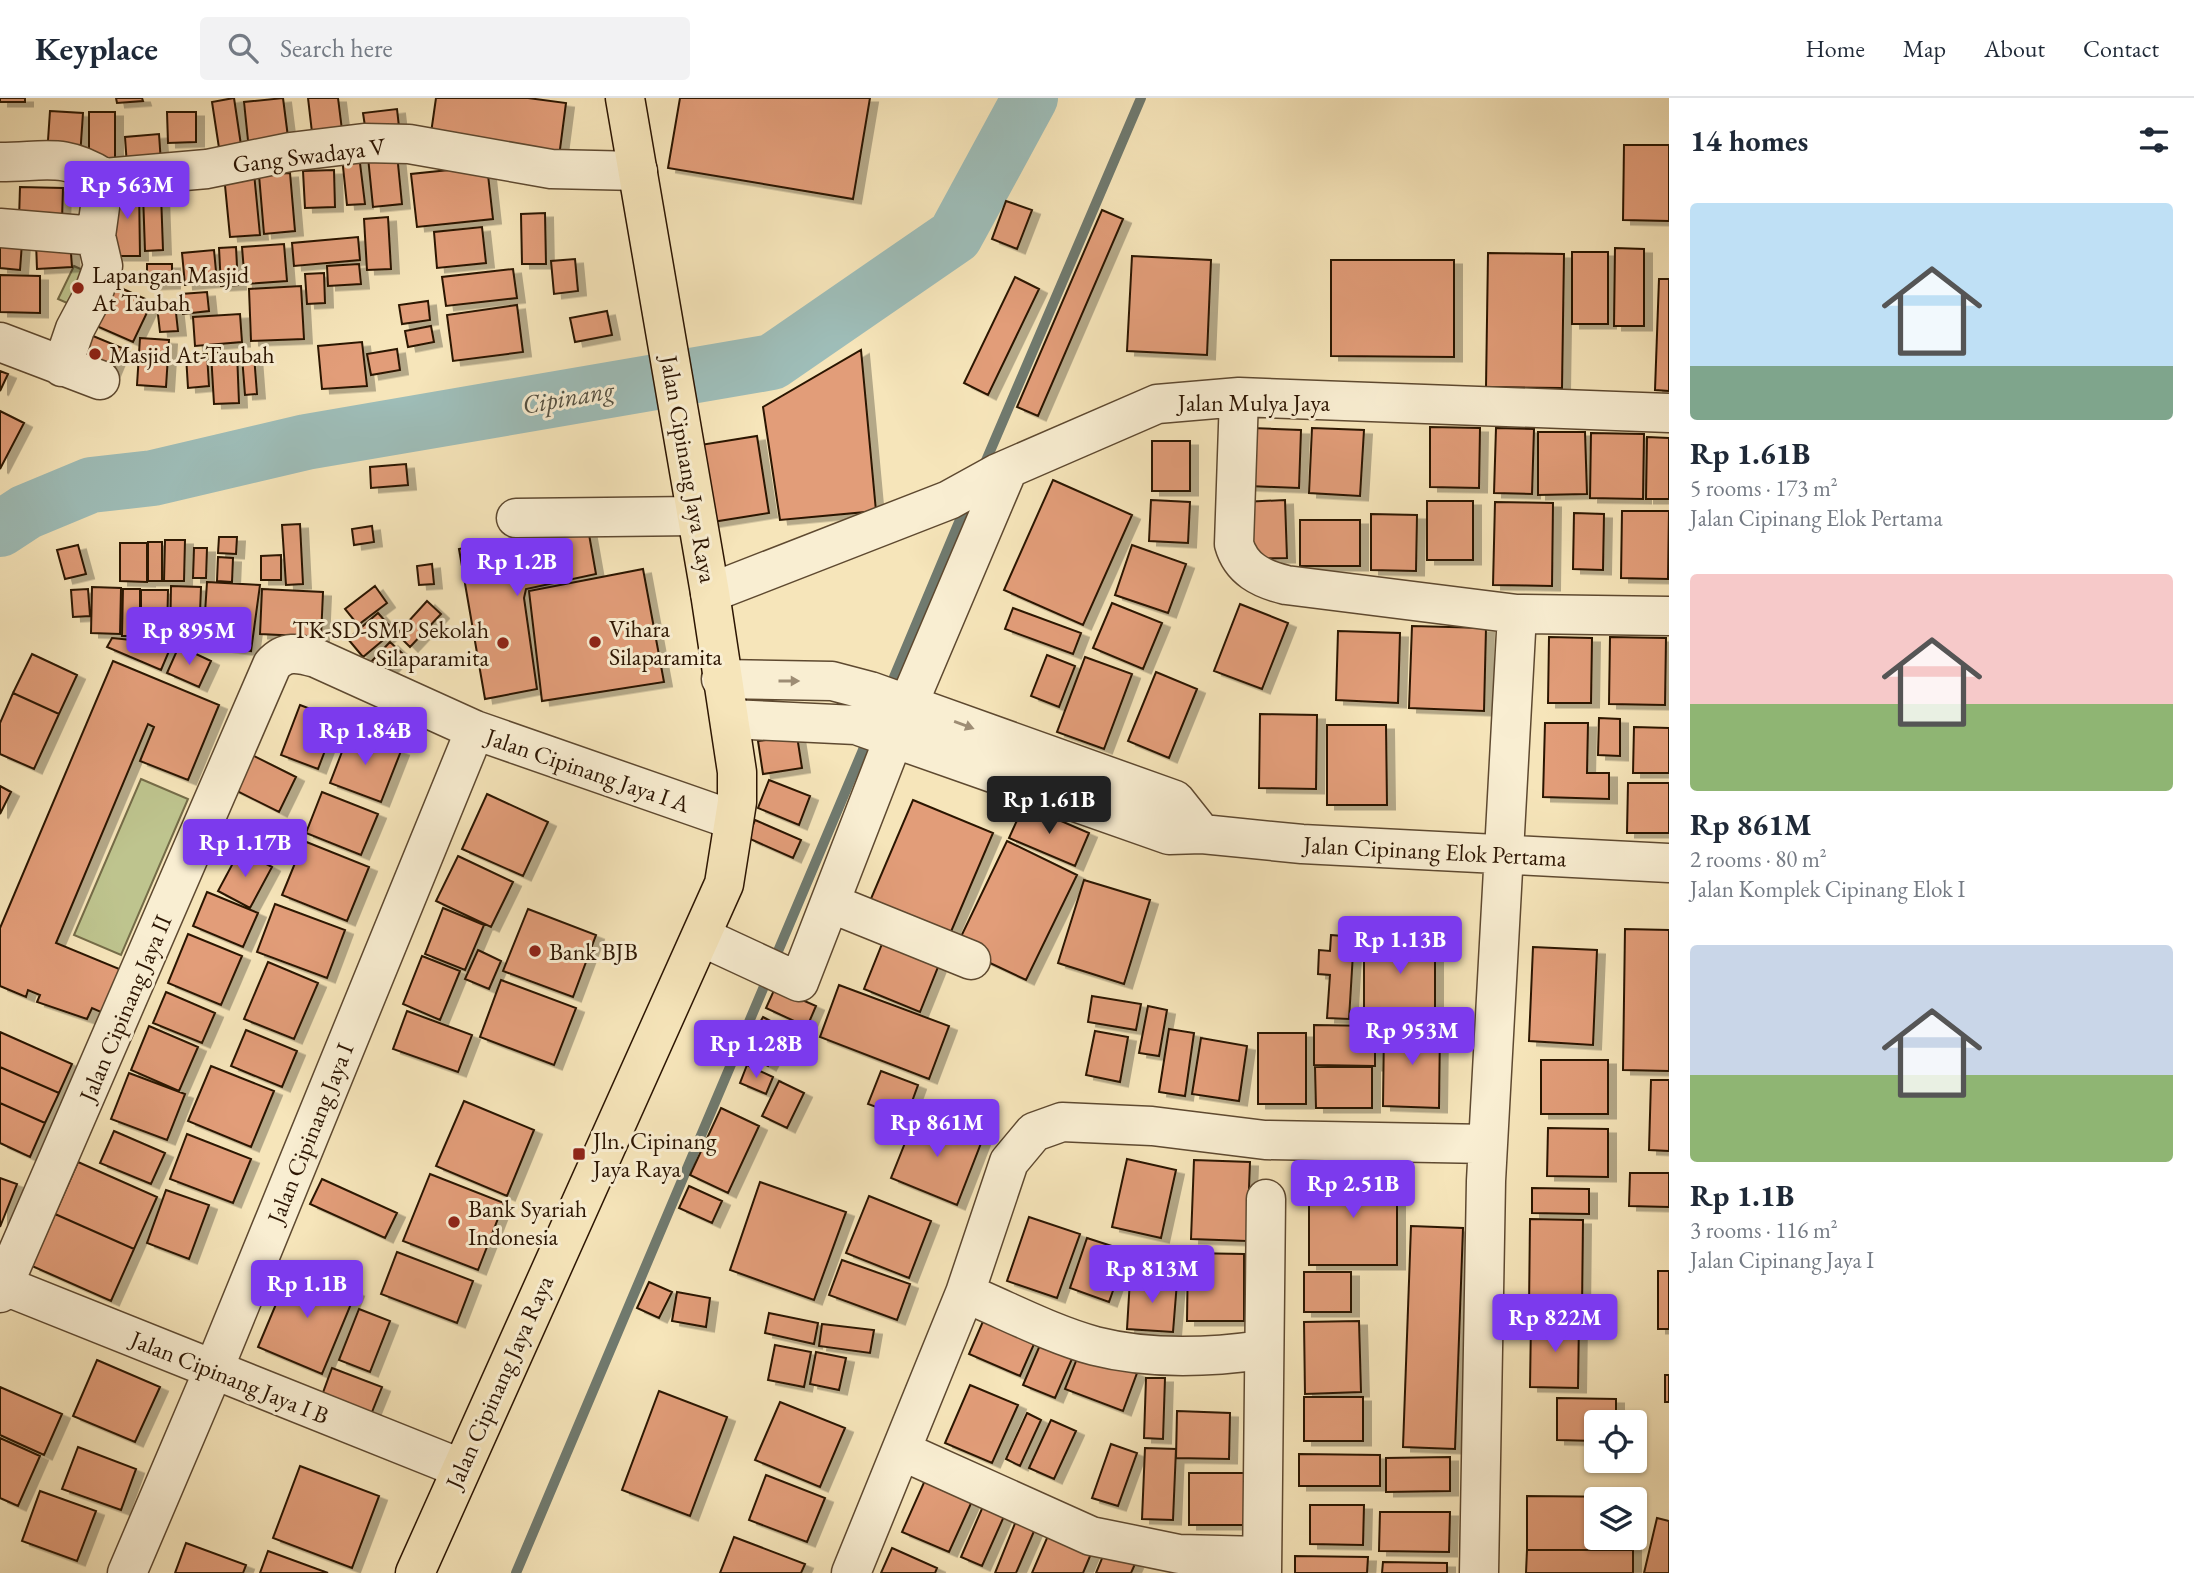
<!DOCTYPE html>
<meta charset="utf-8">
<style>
:root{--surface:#fff;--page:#f2f2f3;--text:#1f2937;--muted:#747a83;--line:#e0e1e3;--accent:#7c3aed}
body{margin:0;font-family:"EB Garamond",serif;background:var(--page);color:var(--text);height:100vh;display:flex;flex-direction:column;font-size:26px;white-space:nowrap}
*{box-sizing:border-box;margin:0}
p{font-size:23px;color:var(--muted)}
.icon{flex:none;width:38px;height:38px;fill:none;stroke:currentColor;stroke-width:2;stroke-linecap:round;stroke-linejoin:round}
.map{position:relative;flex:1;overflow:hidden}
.panel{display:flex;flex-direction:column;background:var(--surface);width:525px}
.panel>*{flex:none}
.fabs{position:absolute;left:1584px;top:1312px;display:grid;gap:14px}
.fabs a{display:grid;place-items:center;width:63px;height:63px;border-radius:7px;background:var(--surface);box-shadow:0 2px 5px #0004;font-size:35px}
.price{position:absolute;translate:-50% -60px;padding:0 16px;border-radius:7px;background:var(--accent);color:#fff;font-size:23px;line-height:46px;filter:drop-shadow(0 2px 4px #0008)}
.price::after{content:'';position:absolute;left:50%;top:42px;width:21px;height:16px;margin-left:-10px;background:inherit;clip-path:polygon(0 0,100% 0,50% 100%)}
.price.on{background:#222;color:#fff}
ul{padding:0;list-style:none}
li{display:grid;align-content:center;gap:14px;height:371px;padding:0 21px}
li span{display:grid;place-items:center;height:217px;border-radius:7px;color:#555}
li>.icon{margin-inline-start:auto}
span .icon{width:126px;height:126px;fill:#fffc;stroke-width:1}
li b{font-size:30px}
h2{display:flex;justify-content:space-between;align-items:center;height:84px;padding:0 21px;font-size:30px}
header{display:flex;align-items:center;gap:42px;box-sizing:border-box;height:98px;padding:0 35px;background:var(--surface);border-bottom:2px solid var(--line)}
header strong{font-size:33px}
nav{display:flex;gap:38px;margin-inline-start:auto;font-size:24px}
.search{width:490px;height:63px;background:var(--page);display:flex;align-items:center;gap:18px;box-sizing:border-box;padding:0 24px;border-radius:7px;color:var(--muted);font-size:26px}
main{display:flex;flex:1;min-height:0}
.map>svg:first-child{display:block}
</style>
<header>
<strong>Keyplace</strong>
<div class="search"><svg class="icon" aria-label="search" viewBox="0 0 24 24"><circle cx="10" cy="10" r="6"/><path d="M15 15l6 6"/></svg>Search here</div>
<nav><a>Home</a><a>Map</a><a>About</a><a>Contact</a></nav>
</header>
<main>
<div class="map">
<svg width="1669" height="1475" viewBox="0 0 1669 1475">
<defs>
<filter id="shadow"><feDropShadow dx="8" dy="4.5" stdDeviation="0" flood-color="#0004"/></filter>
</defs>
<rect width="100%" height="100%" fill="#f6e5ba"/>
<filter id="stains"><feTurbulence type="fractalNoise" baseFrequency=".00286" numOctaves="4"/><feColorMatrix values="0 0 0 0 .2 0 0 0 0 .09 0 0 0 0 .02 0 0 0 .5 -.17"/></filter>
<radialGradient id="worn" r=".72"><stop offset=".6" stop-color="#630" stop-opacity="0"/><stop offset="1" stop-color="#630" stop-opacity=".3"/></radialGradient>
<!-- green -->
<path fill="#bec48e" stroke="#756c48" stroke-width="2" d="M74 168 98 179 83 212 58 201Z
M141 681 188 701 121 857 74 837Z"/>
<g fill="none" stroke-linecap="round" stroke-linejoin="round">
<!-- stream -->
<path stroke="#707a6f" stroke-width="10" d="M982 372 1141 0
M889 591 967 405
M773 865 868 640
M516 1475 768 879"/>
<!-- river -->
<path stroke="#9ebdb8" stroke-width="56" d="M0 431 26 414 91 387 153 380 306 344 772 264 955 138 1030 0"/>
</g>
<!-- building -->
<path fill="#e29d79" stroke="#2c1502" stroke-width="2" filter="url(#shadow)" d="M0 0H25V4H0Z
M116 0H142L143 3 117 5Z
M234 0 241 47 219 50 212 4Z
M283 0 289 47 249 52 244 4Z
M308 0H338L343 40 313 43Z
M436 0H528L566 5 559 59 430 42Z
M680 0H870L853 101 668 70Z
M397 11 400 38 367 42 363 15Z
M50 13 83 15 80 59 47 57Z
M89 14H115V63H89Z
M167 14H196V44L168 45Z
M159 36 161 65 127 68 125 39Z
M1624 47H1669V123L1623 122Z
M397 56 402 106 373 109 368 59Z
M359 57 365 106 347 107 342 59Z
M487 68 493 121 417 129 411 76Z
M334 72 335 109 305 110 303 73Z
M254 75 260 137 230 139 224 77Z
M290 75 295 133 264 136 259 77Z
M139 87 140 158H115L114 88Z
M20 89 63 90 62 122 19 121Z
M143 96H161L163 152 145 153Z
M1006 103 1032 112 1017 151 992 141Z
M1102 112 1123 121 1038 318 1017 309Z
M545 115 546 166H522L521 116Z
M388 119 391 171 367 172 364 121Z
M482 129 486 165 437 170 434 134Z
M358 139 360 162 294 168 292 145Z
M70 142 72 169 37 171 36 144Z
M0 143 22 145 20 172 0 170Z
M284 146 287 183 245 186 242 149Z
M236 149 238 187 221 188 219 150Z
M1615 150 1644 151V228H1614Z
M214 152 217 184 185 187 182 155Z
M1572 154H1608V226H1572Z
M1488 155 1564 156 1562 290 1486 289Z
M1132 158 1211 162 1207 257 1127 253Z
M575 161 578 193 554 196 551 163Z
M1331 162H1454V259L1331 258Z
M147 166H172V186L147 187Z
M359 166 361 186 328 188 327 168Z
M513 171 517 200 446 208 442 179Z
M324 175 325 205 307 206 305 176Z
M0 177 40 178V215L0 214Z
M1015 179 1039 191 988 297 964 285Z
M1659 181H1669V293L1655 292Z
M112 186 152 204 133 244 92 226Z
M301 188 304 241 251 243 249 191Z
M207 194 209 213 183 216 181 196Z
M428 203 430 222 402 226 399 207Z
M175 206 178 233 160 234 157 208Z
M517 207 523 254 453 263 447 217Z
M607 213 612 237 575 244 570 220Z
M240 216 242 244 195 248 193 219Z
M431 228 434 244 408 249 405 233Z
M81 233 122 250 110 279 68 261Z
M140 240 169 242 166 289 137 287Z
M362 244 367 288 322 291 318 248Z
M397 251 400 272 371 277 367 256Z
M861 252 876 413 780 422 763 309Z
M237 254 239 305 214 306 211 255Z
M207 256 209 288 188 290 186 257Z
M254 257 257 296 245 297 242 258Z
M0 273 8 276 0 293Z
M0 313 24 325 0 371Z
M1430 329 1480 330 1479 390 1430 389Z
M1251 330 1301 332 1299 390 1249 388Z
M1312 330 1364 332 1360 398 1309 395Z
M1496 330 1534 331 1532 396 1494 395Z
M1538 334H1585L1587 396 1538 397Z
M1591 335 1644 336 1643 401 1590 400Z
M757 338 769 415 706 425 694 348Z
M1647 339 1669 340V401H1646Z
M1152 343H1190V393H1152Z
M406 366 408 387 371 390 370 369Z
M1053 382 1132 417 1083 527 1004 492Z
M1151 402 1190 404 1188 445 1149 443Z
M1285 402 1287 460 1245 461 1243 404Z
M1427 403H1473V462H1427Z
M1495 404 1553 405 1552 488 1493 487Z
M1622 413H1669L1668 481 1621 480Z
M1574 415 1604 416 1603 472 1573 471Z
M1371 416 1417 417 1416 473 1371 472Z
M1300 422H1360V468H1300Z
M587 425 596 476 526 491 524 500 537 591 485 601 459 451Z
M300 426 303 486 286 487 282 427Z
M372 428 374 444 354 447 352 431Z
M219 439H237L236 456 218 455Z
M165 442H185L184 483H164Z
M148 444H162V483H148Z
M120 445H147V484L120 483Z
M78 447 86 476 65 481 57 452Z
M1132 447 1186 466 1168 515 1115 497Z
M194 450H207L206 480H193Z
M281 457V482H261V458Z
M218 459 233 460 232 484 217 483Z
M432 466 434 486 419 487 417 468Z
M643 471 664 584 542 603 529 493Z
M207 484 260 487 251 553 203 546Z
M171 488 201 489 199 542H170Z
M375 488 387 505 358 527 345 511Z
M92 489 121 490 120 536 91 535Z
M88 491 90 518 73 519 71 492Z
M123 491H140V538H122Z
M262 491 323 494 321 539 260 536Z
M141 492H168L167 536H141Z
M427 503 441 516 410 549 397 536Z
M1112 505 1162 525 1143 571 1093 550Z
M1240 506 1288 525 1262 591 1214 573Z
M1013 510 1081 535 1073 556 1005 531Z
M378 515 394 533 363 559 348 541Z
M1412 528 1486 530 1484 613 1409 610Z
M1338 533 1400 535 1398 605 1336 602Z
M1549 539 1592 540 1591 605H1548Z
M1610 539 1666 540 1665 607 1609 606Z
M112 540 172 546 161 572 107 549Z
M390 544 403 556 384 576 371 564Z
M179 548 211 563 199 589 167 575Z
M32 556 77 577 59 616 13 595Z
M1047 557 1075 568 1059 609 1031 598Z
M1085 559 1132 576 1104 651 1057 634Z
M113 563 219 607 188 682 140 663 154 629 148 626 56 845 129 875 110 918 92 910 87 921 37 904 40 897 28 892 26 899 0 888V830Z
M1156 574 1197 591 1169 660 1128 643Z
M13 595 59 616 34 671 0 656V625Z
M300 607 337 621 318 671 281 657Z
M1260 616 1317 617 1316 691 1259 690Z
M1599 620 1620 621V658L1598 657Z
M1545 625H1588L1587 675H1609V701L1543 699Z
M1327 627H1386L1387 707H1327Z
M1634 629 1669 630V675H1633Z
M350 633 401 653 381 704 330 685Z
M797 638 802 670 763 676 758 643Z
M242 652 296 679 279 714 225 687Z
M769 682 810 698 799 727 758 710Z
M1628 685H1669V735H1627Z
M0 688 11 694 0 716Z
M322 694 378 716 361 757 306 735Z
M487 696 548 724 523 778 462 751Z
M913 702 993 735 950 836 870 803Z
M1024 707 1089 735 1075 768 1009 740Z
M755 722 801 742 793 760 748 740Z
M304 743 369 769 347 823 282 797Z
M1007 743 1077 777 1026 882 956 849Z
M240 752 272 769 250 810 218 793Z
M458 758 513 784 491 829 436 803Z
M1084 782 1150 802 1124 886 1058 865Z
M207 794 258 815 243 849 193 828Z
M275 806 345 832 327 880 257 854Z
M443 810 484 827 465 872 425 856Z
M528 811 596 837 573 899 503 873Z
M1625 831 1669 832V973L1623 972Z
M188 836 242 858 221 907 168 885Z
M886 836 942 859 920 914 864 891Z
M1331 837 1354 839 1349 921 1327 920 1330 877 1318 876 1319 852 1330 853Z
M1364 840H1435V917H1364Z
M1533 849 1597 852 1593 947 1529 943Z
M478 852 501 863 489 891 465 881Z
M422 858 460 873 440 922 403 906Z
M268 864 318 885 294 941 244 921Z
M501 882 576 910 554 967 480 939Z
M839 887 949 928 929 981 820 939Z
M775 890 816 908 807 929 766 910Z
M166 894 215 915 202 945 153 925Z
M1092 898 1141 906 1136 932 1088 924Z
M1148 908 1167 912 1159 958 1139 955Z
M407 913 472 937 458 974 393 951Z
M763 919 787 932 768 968 743 954Z
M1314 927 1375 928V968L1314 967Z
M149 928 198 949 179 993 131 972Z
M1384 929 1440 930 1439 1010 1383 1008Z
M1169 931 1194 935 1185 998 1159 994Z
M246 932 297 953 282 989 231 968Z
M1095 933 1128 939 1120 984 1086 977Z
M0 934 72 966 59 995 0 969Z
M1258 935H1306V1006H1258Z
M1201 940 1247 948 1239 1003 1192 996Z
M1541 962H1608V1016H1541Z
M747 967 773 979 766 996 740 985Z
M211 968 274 993 251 1049 188 1023Z
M0 969 59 995 45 1025 0 1005Z
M1315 969H1372V1010H1316Z
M881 973 918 987 906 1020 868 1006Z
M129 975 185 996 167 1042 111 1021Z
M1651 982H1669V1053L1649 1052Z
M779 983 804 995 787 1030 762 1018Z
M464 1003 534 1032 507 1098 436 1068Z
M0 1005 45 1025 30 1059 0 1045Z
M721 1010 759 1028 728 1095 690 1077Z
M917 1015 983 1040 957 1107 891 1080Z
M1548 1030 1608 1031V1079L1547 1078Z
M114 1033 165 1055 151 1086 100 1065Z
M187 1036 251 1061 233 1105 170 1081Z
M1127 1061 1176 1072 1161 1140 1112 1129Z
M1194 1062 1250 1064 1247 1143 1191 1141Z
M78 1064 157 1099 134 1151 55 1116Z
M1630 1075H1669V1109L1629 1108Z
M430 1076 504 1105 478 1172 403 1143Z
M1309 1077H1397V1167H1309Z
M0 1080 17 1086 0 1129Z
M322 1081 397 1115 385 1140 310 1106Z
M760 1084 846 1114 814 1202 730 1172Z
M689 1088 722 1103 712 1125 679 1110Z
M1532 1090 1589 1091V1116L1532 1115Z
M166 1092 209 1107 189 1161 147 1145Z
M869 1098 931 1123 909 1180 846 1155Z
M55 1116 134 1151 111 1203 32 1168Z
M1029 1119 1080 1136 1057 1200 1007 1183Z
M1530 1121 1583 1122 1582 1212 1529 1211Z
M1411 1128 1463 1130 1455 1351 1403 1349Z
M1087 1140 1127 1153 1109 1204 1070 1190Z
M397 1154 473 1183 457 1225 381 1196Z
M1188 1155 1244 1156V1223H1187Z
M842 1162 910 1186 897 1222 829 1197Z
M292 1168 356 1194 322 1276 258 1249Z
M1658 1173H1669V1231H1658Z
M1304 1174H1351V1214H1304Z
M1130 1181 1177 1184 1173 1234 1127 1231Z
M649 1184 672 1194 659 1220 637 1210Z
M677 1194 710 1200 706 1229 672 1223Z
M359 1211 390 1223 370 1274 339 1262Z
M987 1214 1038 1237 1020 1278 969 1256Z
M769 1215 818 1225 814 1246 765 1235Z
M1531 1222H1579L1578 1290 1530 1289Z
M1359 1223 1361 1294 1305 1296 1304 1224Z
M822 1226 874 1232 870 1255 819 1248Z
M1043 1240 1075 1254 1055 1300 1023 1287Z
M775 1247 811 1254 804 1289 768 1282Z
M1080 1253 1137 1275 1123 1313 1065 1291Z
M816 1254 846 1260 839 1292 810 1286Z
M97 1262 160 1289 135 1344 73 1318Z
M332 1270 382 1289 370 1319 321 1300Z
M1665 1277H1669V1304H1665Z
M1146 1280H1165L1163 1341 1144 1340Z
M970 1287 1018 1307 992 1365 945 1345Z
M0 1289 62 1316 44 1357 0 1337Z
M659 1293 727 1319 690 1418 622 1392Z
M1304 1299H1363V1343H1304Z
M1557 1300 1616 1301V1325H1596V1343L1557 1342Z
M780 1304 845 1330 820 1389 755 1362Z
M1177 1313 1230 1315 1229 1361 1176 1360Z
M1027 1315 1041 1322 1020 1368 1006 1361Z
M1051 1322 1076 1333 1054 1381 1029 1370Z
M0 1340 40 1358 18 1408 0 1400Z
M1111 1346 1137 1355 1118 1408 1092 1400Z
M78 1349 136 1371 121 1412 62 1391Z
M1145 1350 1176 1351 1173 1422 1142 1421Z
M1299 1356 1380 1357V1388H1299Z
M1450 1359V1393L1386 1394V1360Z
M300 1368 379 1398 352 1470 273 1440Z
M1189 1375H1244V1427H1189Z
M766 1377 825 1400 807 1444 749 1422Z
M926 1380 973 1401 949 1454 902 1434Z
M40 1393 96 1413 77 1463 22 1443Z
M1527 1398 1633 1399V1402H1596V1440H1633V1452H1527Z
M984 1406 1005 1416 982 1468 961 1459Z
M1310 1407H1364L1363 1447 1310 1446Z
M1380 1414H1450L1449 1454 1379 1453Z
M1657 1420 1669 1423V1475H1644Z
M1016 1423 1035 1431 1016 1475H995Z
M1050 1433 1093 1451 1083 1475H1032Z
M734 1439 805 1466 801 1475H720Z
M186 1445 246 1467 243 1475H175Z
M892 1450 937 1470 935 1475H881Z
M1527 1452H1633V1475H1526Z
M268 1453 328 1475H260Z
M1105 1453 1135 1466 1131 1475H1096Z
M1295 1458 1368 1459 1367 1475H1295Z
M1383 1464 1447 1465V1475H1382Z"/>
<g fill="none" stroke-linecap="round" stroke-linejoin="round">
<!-- minor casing -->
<g stroke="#5e4930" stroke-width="41">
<path id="minor" d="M0 64C45 64 63 54 104 80
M104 80 207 71 290 54 364 45 409 46 551 71 638 73
M0 130 96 138 104 80
M0 244 100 282
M62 269 75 231 92 199 103 168 96 138
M1239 299 1234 446C1241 471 1261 481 1286 487L1517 516 1669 518
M516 420 696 418
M710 495 949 402 998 375 1157 306 1239 299 1669 315
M721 581 832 583 870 593 1175 702 1202 736
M730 621 856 627 1169 737 1202 736 1302 746 1669 765
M830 805 971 862
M702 839 799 884 893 642 1008 371
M0 1186 460 1370
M0 1195 272 567C285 552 298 555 316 560L475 632 733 722
M965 1195C1008 1213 1051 1236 1095 1248 1150 1262 1206 1260 1262 1252
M902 1353 1091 1438 1179 1456 1262 1458
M127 1475 213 1273 475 632
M851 1475 965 1195 1009 1064 1034 1034 1062 1024 1152 1028 1265 1042 1488 1046
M1262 1475 1266 1101
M1479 1475 1486 1083 1517 516"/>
</g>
<!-- major casing -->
<g stroke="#2c1502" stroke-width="41">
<path id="major" d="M415 1475 724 786 737 704V674L710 495 625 0"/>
</g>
<!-- minor -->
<use href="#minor" stroke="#f9eed2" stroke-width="38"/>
<!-- major -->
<use href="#major" stroke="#f6e5ba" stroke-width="38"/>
</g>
<!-- one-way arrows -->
<defs><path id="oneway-solid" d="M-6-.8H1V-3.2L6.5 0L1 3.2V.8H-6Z" transform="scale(1.75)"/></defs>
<g fill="#9d8c74">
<use href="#oneway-solid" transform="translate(789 583)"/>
<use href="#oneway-solid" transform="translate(964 627) rotate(20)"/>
</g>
<!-- markers -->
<g fill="#8f2418" stroke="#f9eed2" stroke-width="2.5">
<circle cx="78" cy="190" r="7"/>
<circle cx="95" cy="256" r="7"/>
<circle cx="595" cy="544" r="7"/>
<circle cx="503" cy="545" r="7"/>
<circle cx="535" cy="853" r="7"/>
<rect x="572" y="1049" width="14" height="14" rx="3.5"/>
<circle cx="454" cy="1124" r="7"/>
</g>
<g text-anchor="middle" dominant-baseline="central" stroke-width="6" stroke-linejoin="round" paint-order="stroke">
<!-- street labels -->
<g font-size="24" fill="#2c1502" stroke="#f9eed2">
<text transform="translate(309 57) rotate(-7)">Gang Swadaya V</text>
<text x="1254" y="304">Jalan Mulya Jaya</text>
<text transform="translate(689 371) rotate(80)">Jalan Cipinang Jaya Raya</text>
<text transform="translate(588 672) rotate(19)">Jalan Cipinang Jaya I A</text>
<text transform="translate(1435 753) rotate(3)">Jalan Cipinang Elok Pertama</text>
<text transform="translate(125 910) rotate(-67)">Jalan Cipinang Jaya II</text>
<text transform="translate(310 1035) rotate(-68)">Jalan Cipinang Jaya I</text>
<text transform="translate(230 1279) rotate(22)">Jalan Cipinang Jaya I B</text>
<text transform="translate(499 1284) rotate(-66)">Jalan Cipinang Jaya Raya</text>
</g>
<!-- poi labels -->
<g font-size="24" fill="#2c1502" stroke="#f9eed2" text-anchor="start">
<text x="92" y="176">Lapangan Masjid<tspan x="92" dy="28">At Taubah</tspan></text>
<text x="109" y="256">Masjid At-Taubah</text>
<text x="609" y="530">Vihara<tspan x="609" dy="28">Silaparamita</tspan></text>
<text x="489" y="531" text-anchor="end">TK-SD-SMP Sekolah<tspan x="489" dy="28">Silaparamita</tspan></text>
<text x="549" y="853">Bank BJB</text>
<text x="593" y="1042">Jln. Cipinang<tspan x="593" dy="28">Jaya Raya</tspan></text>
<text x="468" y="1110">Bank Syariah<tspan x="468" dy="28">Indonesia</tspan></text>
</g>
<!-- water labels -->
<g font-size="26" font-style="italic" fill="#545042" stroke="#f9eed2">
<text transform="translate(568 299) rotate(-10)">Cipinang</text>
</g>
</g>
<rect width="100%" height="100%" filter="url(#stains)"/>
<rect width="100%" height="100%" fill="url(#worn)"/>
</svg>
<div class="fabs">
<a><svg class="icon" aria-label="locate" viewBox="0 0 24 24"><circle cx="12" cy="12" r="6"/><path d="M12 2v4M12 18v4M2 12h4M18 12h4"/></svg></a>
<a><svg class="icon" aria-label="layers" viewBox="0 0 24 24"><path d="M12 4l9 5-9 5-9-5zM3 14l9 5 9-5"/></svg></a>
</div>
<b class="price" style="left:127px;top:123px">Rp 563M</b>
<b class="price" style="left:517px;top:500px">Rp 1.2B</b>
<b class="price" style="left:189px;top:569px">Rp 895M</b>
<b class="price" style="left:365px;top:669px">Rp 1.84B</b>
<b class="price on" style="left:1049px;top:738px">Rp 1.61B</b>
<b class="price" style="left:245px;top:781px">Rp 1.17B</b>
<b class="price" style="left:1400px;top:878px">Rp 1.13B</b>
<b class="price" style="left:1412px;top:969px">Rp 953M</b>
<b class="price" style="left:756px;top:982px">Rp 1.28B</b>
<b class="price" style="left:937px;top:1061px">Rp 861M</b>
<b class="price" style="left:1353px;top:1122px">Rp 2.51B</b>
<b class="price" style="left:1152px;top:1207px">Rp 813M</b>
<b class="price" style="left:307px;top:1222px">Rp 1.1B</b>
<b class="price" style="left:1555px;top:1256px">Rp 822M</b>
</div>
<section class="panel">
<h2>14 homes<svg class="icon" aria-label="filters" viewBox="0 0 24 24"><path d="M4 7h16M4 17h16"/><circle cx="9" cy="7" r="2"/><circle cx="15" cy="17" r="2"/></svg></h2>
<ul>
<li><span style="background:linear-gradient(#bfe0f5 75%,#7fa58c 0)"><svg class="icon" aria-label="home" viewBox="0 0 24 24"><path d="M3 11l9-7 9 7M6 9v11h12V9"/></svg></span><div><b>Rp 1.61B</b><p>5 rooms · 173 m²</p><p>Jalan Cipinang Elok Pertama</p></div></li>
<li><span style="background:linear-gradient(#f6c9c9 60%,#8fb573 0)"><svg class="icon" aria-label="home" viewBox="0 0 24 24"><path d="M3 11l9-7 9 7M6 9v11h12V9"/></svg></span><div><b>Rp 861M</b><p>2 rooms · 80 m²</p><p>Jalan Komplek Cipinang Elok I</p></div></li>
<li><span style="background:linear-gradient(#c9d6e8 60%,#8fb573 0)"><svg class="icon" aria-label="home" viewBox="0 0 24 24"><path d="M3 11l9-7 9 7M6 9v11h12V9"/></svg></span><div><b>Rp 1.1B</b><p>3 rooms · 116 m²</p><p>Jalan Cipinang Jaya I</p></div></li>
</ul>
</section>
</main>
